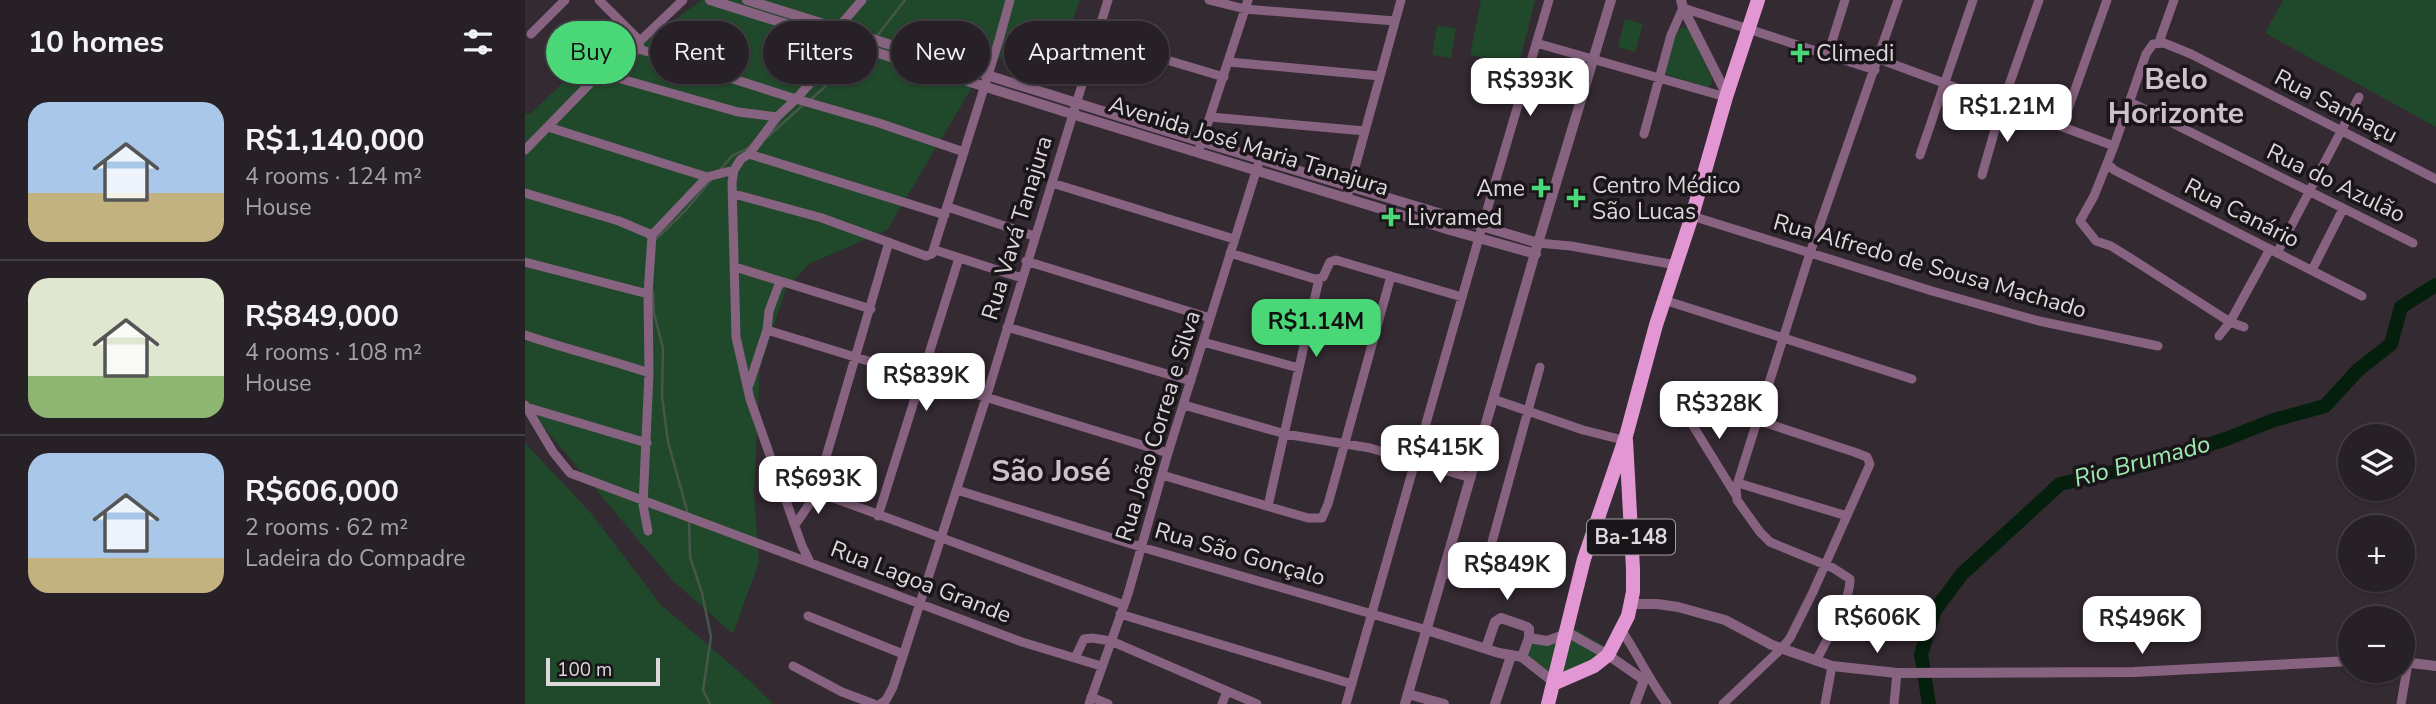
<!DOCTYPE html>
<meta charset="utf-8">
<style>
:root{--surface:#272026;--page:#332d32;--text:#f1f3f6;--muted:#a4a3a7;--line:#433e43;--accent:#4ad777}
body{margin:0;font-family:"Nunito Sans",sans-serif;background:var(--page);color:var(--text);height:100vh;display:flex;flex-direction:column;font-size:26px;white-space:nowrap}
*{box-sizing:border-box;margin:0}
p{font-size:23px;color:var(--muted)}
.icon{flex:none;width:38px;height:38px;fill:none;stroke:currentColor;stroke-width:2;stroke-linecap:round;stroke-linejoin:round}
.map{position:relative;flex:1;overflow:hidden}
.sheet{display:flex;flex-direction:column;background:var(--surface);width:525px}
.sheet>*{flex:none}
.hud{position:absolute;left:21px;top:21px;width:665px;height:63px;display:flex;gap:14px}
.buttons{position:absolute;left:1813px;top:424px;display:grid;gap:14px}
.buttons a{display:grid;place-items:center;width:77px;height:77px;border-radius:50%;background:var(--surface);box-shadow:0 2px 5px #0004,0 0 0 2px var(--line);font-size:35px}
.scale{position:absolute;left:21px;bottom:18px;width:114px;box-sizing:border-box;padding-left:7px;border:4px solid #ded7dc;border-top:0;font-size:19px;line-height:24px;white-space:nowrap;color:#ded7dc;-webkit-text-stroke:5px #191518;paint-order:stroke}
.price{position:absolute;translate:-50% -60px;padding:0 16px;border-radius:14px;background:#fff;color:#222;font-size:23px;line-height:46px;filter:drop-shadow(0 2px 4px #0008)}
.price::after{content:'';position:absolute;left:50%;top:42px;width:21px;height:16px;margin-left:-10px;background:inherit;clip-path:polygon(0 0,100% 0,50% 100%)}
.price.active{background:var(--accent);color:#111}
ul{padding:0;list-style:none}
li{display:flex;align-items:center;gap:21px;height:175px;padding:0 28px}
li+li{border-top:2px solid var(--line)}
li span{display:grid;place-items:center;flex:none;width:196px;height:140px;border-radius:21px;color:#555}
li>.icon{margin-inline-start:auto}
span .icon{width:84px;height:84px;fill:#fffc;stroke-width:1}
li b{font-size:30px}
h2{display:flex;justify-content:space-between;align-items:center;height:84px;padding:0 28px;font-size:30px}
.tag{padding:0 24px;border-radius:32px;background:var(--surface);box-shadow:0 2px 5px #0004,0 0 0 2px var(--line);font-size:24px;line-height:63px}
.tag.active{background:var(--accent);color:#111}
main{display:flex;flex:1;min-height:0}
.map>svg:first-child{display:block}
</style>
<main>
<section class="sheet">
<h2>10 homes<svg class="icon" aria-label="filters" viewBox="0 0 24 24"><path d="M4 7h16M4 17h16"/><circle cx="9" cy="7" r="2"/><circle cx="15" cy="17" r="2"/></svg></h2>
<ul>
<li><span style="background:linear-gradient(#a9c7e8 65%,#c2b280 0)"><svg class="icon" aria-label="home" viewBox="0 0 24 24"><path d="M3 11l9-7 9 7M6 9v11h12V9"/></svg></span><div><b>R$1,140,000</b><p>4 rooms · 124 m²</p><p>House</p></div></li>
<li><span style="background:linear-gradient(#dfe7d0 70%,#8fb573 0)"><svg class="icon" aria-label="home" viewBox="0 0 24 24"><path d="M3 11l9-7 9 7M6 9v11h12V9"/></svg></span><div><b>R$849,000</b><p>4 rooms · 108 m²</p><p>House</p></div></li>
<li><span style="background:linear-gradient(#a9c7e8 75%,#c2b280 0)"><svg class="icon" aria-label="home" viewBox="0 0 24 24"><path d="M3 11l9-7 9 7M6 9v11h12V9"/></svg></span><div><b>R$606,000</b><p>2 rooms · 62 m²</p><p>Ladeira do Compadre</p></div></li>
</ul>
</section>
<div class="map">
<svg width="1911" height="704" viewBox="0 0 1911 704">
<rect width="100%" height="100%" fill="#342a32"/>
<!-- green -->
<path fill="#20482b" d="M177 0H555L532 62 465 57 362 230 284 264 261 289 235 368 229 493 234 562 208 634 147 580 0 405V113L5 114 47 74 123 39Z
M956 0H1010L994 64 945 55Z
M1758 0H1911V127L1740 33Z
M1100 19 1118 24 1110 52 1093 47Z
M912 26 931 28 926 58 907 55Z
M1160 27 1163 28 1187 78 1186 85 1181 87 1140 74 1139 70 1153 29Z
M958 67 980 74 972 105 950 99Z
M0 443 66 513 135 604 227 683 248 704H0Z
M1044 626 1083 648 1082 659 1035 681 999 657 1009 642 1013 643Z"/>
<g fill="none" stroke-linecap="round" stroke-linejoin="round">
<!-- stream -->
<path stroke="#45564a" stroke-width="2.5" d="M352 36 380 0
M284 101 339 52
M239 140 278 105
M194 171 207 156 227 146
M130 240 161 210 187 179
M128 291 129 313 138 348 137 396 143 442 163 514
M164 521 165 557 177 593 186 637 178 690 185 704"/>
<!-- river -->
<path stroke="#041f0c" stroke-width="14" d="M1404 704 1396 654 1410 610 1437 574 1535 484 1623 464 1701 439 1749 420 1800 406 1833 370 1866 344 1876 307 1911 285"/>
<!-- minor -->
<path stroke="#886381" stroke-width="9" d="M74 0 115 41
M684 0 720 9 870 21
M313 28 337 0
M6 34 40 0
M571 39 699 77
M1634 42 1649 0
M1011 43 1201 97
M114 49 271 99 354 123 439 152
M1303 54 1320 0
M1354 59 1589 146
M704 62 855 76
M75 73 213 112 252 117
M1605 102 1888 243
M685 117 840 131
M1537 126 1582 0
M23 127 182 177
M1119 134 1146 35 1158 8 1350 70
M675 147 723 0
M0 150 79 69 114 49 115 41 158 0
M224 154 420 215
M1395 155 1448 0
M1582 163 1589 170 1837 296
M1457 175 1477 105 1514 0
M527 183 709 239
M0 193 94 221 127 235
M823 193 876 0
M209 194 297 218 401 256 407 254 474 40 485 0
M423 207 509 236
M1167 216 1407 291 1514 321 1633 346
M364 242 294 481 295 493 599 605
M1013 243 1046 246 1151 265
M410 250 497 278
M705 253 790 279 798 277 805 262 811 260 937 297
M1752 253 1834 97
M501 261 685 318
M0 262 123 294
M210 267 346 309
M1787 270 1818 209
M1139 300 1387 379
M482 327 666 381
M1719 327 1705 322 1610 261 1586 246 1571 241 1555 221 1569 196 1589 146 1621 54 1628 44 1639 43 1666 54 1911 179
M242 330 643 453
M0 335C41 349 83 359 124 373
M1694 336 1705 322 1745 249
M678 342 774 368
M224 385 242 330 244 311 253 287 257 282
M968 399 1058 430 1102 441
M1154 403 1210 494
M0 405 28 452 45 473 497 642 576 666
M659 405 760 434 845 448 946 478
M1 407 122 443
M637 475 762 512 783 518H797L803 504 866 276
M1213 483 1322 516
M432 490 616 547 902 630
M743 506 794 279
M353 516 434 258
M270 525 294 490
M123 531 118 505 124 373 123 294 127 235 182 177 209 170
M284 560 277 546 225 399 211 337 207 182 209 170 216 159 224 154 252 117 271 99 322 42
M919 573 949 583 953 582 958 575 1015 367
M595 614 827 684
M283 616 378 654
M1097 631C1113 655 1125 681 1142 704
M550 658 559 639 567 638 586 641 732 704
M1291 661C1301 641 1326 599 1325 579L1308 568 1245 542 1235 532 1212 500 1211 488 1285 253 1373 0
M268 666 317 692 349 704
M566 697 583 704
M355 704 361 700 368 687 461 398 583 0
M564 704 603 594 643 453 733 165
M697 704 702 691
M821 704 957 227 1024 0
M1198 704 1257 648 1265 638 1288 592 1345 464 1342 457 1329 452 1232 420
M1300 704 1307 666
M1369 704 1372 673
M1876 704 1883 663"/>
<!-- tertiary -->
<path stroke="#886381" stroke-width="10" d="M185 0 547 114 925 230 1011 254
M222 0 638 130 1013 243
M1156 0 1158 8 1202 95
M1106 604H1132L1153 607 1200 620 1247 645 1307 666 1372 673 1609 672 1825 661
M902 630 974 653 997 657 1004 638
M1040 631 1083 655 1119 680 1110 704
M1004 638 1022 641 1039 635
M961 648 970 622 976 618 1002 627 1004 629V638
M997 657 1030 683
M1878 662 1911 666
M883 694 919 704
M880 704 1013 243 1086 0
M970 704 986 656"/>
<!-- primary -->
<path stroke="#e396d4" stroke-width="14" d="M1030 683 1069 666 1083 655 1103 616 1108 592V569L1101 440
M1023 704 1059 559 1101 436 1131 325 1167 216 1201 97 1233 0"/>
</g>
<!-- markers -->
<g fill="#4ad777" stroke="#191518" stroke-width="2.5">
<path d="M1271.5 42.5h7v7h7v7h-7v7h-7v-7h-7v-7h7z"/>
<path d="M1012.5 177.5h7v7h7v7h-7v7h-7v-7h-7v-7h7z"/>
<path d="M1047.5 187.5h7v7h7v7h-7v7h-7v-7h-7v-7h7z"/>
<path d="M862.5 206.5h7v7h7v7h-7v7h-7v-7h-7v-7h7z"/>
</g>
<g text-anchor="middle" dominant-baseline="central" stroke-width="7" stroke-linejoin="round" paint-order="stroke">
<!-- shield labels -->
<rect fill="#191518" stroke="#a39da1" stroke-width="2" x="1062" y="519.5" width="88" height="35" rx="5"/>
<g font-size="21" font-weight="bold" fill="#ded7dc">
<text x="1106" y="537">Ba-148</text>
</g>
<!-- poi labels -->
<g font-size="23" fill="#ded7dc" stroke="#191518" text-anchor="start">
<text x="1291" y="53">Climedi</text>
<text x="1067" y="185">Centro Médico<tspan x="1067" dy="26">São Lucas</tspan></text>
<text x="1000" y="188" text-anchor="end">Ame</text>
<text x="882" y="217">Livramed</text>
</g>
<!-- street labels -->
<g font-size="23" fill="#ded7dc" stroke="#191518">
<text transform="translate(1811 106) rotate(27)">Rua Sanhaçu</text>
<text transform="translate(724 146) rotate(17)">Avenida José Maria Tanajura</text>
<text transform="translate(1811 183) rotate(26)">Rua do Azulão</text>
<text transform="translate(1717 213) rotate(27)">Rua Canário</text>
<text transform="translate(492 228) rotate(-73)">Rua Vavá Tanajura</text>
<text transform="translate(1405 266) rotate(16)">Rua Alfredo de Sousa Machado</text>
<text transform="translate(633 426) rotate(-73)">Rua João Correa e Silva</text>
<text transform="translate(715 554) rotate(16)">Rua São Gonçalo</text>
<text transform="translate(396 582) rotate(21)">Rua Lagoa Grande</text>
</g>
<!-- water labels -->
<g font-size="24" font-style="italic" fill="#9eebaf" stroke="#191518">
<text transform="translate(1617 461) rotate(-15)">Rio Brumado</text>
</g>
<!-- district labels -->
<g font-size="30" font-weight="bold" fill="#cec1cb" stroke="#191518">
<text x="1651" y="79">Belo<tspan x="1651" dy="34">Horizonte</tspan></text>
<text x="526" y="471">São José</text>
</g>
</g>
</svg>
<div class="buttons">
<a><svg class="icon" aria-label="layers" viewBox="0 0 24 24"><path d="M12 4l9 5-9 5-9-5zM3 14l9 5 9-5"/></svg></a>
<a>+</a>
<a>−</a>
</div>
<div class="scale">100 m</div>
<b class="price" style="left:1005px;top:118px">R$393K</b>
<b class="price" style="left:1482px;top:144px">R$1.21M</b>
<b class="price active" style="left:791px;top:359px">R$1.14M</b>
<b class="price" style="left:401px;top:413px">R$839K</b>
<b class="price" style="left:1194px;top:441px">R$328K</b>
<b class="price" style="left:915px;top:485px">R$415K</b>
<b class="price" style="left:293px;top:516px">R$693K</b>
<b class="price" style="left:982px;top:602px">R$849K</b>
<b class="price" style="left:1352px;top:655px">R$606K</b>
<b class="price" style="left:1617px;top:656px">R$496K</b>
<div class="hud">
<a class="tag active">Buy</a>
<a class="tag">Rent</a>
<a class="tag">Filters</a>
<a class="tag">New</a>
<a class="tag">Apartment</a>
</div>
</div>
</main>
